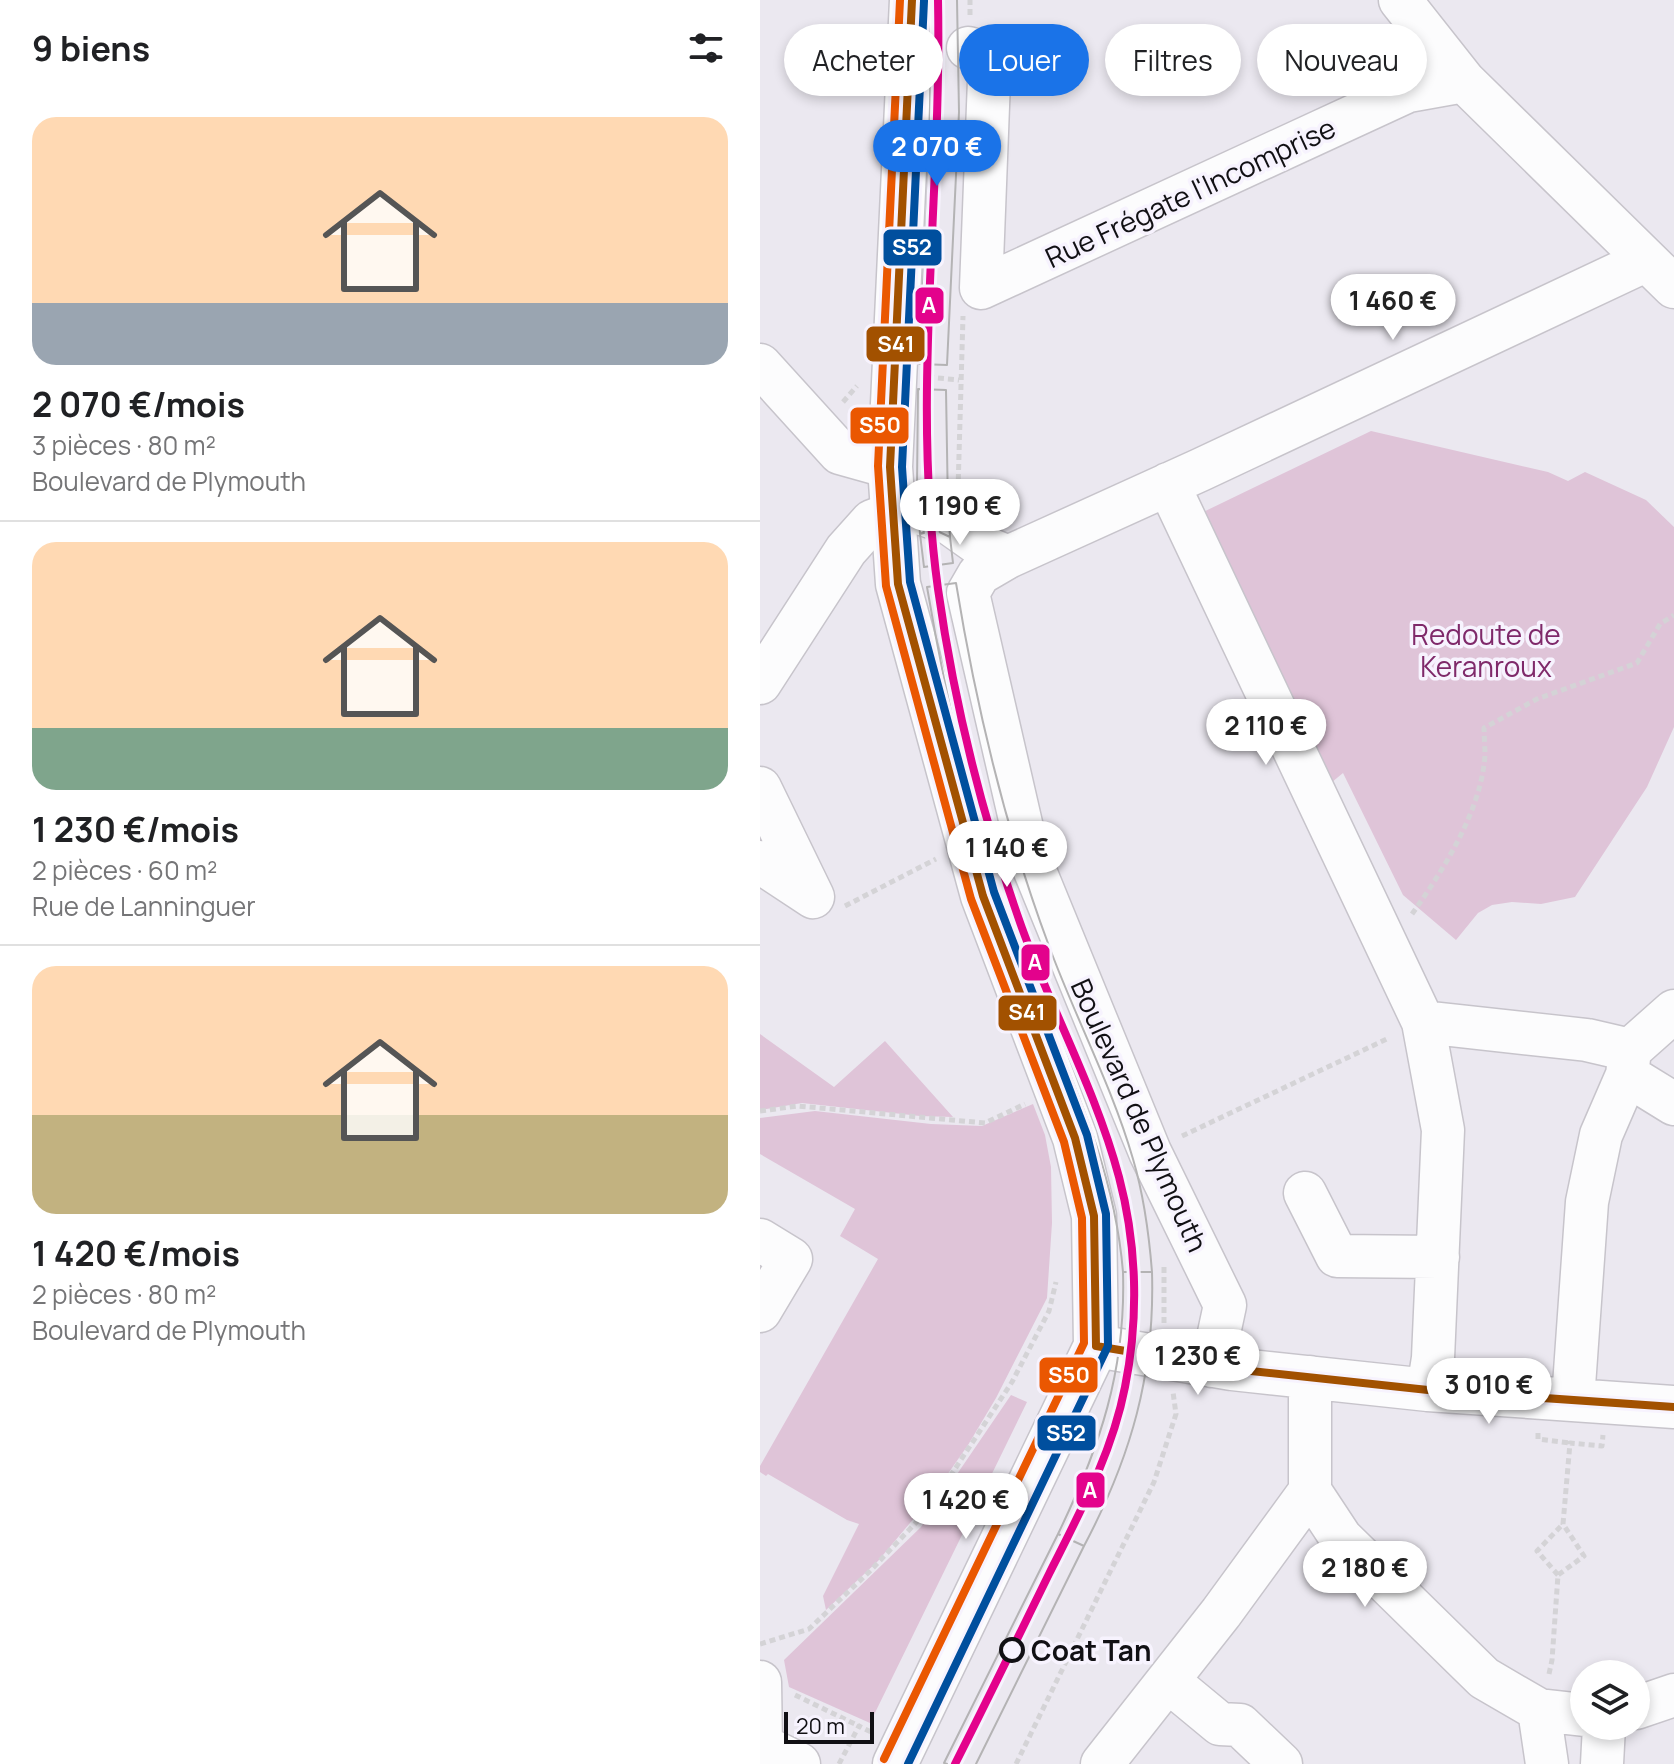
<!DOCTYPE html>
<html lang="fr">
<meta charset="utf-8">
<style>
:root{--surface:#fff;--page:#f6f6f6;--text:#202124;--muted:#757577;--line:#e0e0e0;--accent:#1a73e8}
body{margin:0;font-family:Manrope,sans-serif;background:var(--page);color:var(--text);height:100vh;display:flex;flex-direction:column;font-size:30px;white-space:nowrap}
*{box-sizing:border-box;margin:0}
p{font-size:26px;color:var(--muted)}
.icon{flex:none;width:44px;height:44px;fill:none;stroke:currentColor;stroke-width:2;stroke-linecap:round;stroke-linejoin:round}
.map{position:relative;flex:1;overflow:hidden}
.sheet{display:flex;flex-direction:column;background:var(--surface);width:760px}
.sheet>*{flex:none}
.top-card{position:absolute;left:24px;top:24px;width:760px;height:72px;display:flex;gap:16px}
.buttons{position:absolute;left:810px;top:1660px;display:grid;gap:16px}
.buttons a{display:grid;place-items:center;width:80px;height:80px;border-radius:50%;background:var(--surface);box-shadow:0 4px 12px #0003;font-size:40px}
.scale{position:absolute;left:24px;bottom:20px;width:90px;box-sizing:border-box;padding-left:8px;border:4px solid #111014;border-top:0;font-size:22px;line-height:28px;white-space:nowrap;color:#111014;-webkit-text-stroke:6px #f7f3fe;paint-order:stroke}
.price{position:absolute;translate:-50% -68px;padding:0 18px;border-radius:28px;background:#fff;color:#222;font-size:26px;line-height:52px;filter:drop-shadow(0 2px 4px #0008)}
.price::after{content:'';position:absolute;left:50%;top:48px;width:24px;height:18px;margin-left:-12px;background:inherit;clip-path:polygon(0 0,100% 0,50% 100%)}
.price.on{background:var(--accent);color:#fff}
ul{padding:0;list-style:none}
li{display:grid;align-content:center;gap:16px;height:424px;padding:0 32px}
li+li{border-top:2px solid var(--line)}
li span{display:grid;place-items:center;height:248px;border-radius:24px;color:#555}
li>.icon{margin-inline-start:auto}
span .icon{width:144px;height:144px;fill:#fffc;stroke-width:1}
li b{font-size:34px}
h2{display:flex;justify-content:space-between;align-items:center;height:96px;padding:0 32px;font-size:34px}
.tag{padding:0 28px;border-radius:36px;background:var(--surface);box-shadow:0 4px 12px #0003;font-size:28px;line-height:72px}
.tag.on{background:var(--accent);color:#fff}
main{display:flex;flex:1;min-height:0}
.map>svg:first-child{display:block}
</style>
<main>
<section class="sheet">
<h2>9 biens<svg class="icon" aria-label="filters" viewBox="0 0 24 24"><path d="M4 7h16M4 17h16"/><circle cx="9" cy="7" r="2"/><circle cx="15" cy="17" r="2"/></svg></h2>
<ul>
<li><span style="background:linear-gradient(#ffd9b3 75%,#9aa5b1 0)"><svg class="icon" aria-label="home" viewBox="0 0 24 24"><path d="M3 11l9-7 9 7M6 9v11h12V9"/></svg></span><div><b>2 070 €/mois</b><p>3 pièces · 80 m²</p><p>Boulevard de Plymouth</p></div></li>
<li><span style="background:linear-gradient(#ffd9b3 75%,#7fa58c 0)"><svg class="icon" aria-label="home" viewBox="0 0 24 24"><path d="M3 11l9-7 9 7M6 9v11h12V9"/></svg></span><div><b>1 230 €/mois</b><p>2 pièces · 60 m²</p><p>Rue de Lanninguer</p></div></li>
<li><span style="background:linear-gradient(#ffd9b3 60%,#c2b280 0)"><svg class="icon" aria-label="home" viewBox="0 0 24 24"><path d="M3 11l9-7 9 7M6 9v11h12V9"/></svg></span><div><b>1 420 €/mois</b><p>2 pièces · 80 m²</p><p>Boulevard de Plymouth</p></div></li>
</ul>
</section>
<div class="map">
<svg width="914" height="1764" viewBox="0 0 914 1764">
<rect width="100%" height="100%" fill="#ebe8f0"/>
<!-- green -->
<path fill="#dfc4d8" d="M611 431 788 472 808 481 825 472 886 500 914 527V727L887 787 815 897 781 904 752 902 732 905 718 913 696 940 643 895 583 773 566 787 435 516Z
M0 1034 74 1087 125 1041 193 1117 160 1116 42 1103 0 1110Z
M273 1104 285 1135 291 1167 292 1223 287 1298 236 1398 208 1445 171 1498 118 1561 66 1610 63 1596 99 1524 87 1520 8 1474 6 1476 0 1472V1466L118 1259 80 1236 95 1209 0 1154V1118L55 1111 171 1124 222 1126Z
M251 1395 267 1402 110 1723 29 1687 24 1660 161 1527Z"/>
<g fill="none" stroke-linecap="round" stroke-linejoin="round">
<!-- minor casing -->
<g stroke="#c7c4cb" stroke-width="45">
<path id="minor" d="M640 0 704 81
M208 48 230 54 221 288 648 91 704 81 914 287
M0 365 80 453 130 467
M408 484 663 1022 683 1130 673 1358 668 1390
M0 683 86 550 112 521 133 513H159L189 523 220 545 248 557
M0 788 53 897 0 862
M663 1022 827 1040 870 1050
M867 1075 914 1104
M545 1193 577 1256 678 1257
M0 1240 31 1259 0 1311
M336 1346 472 1369 668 1390 914 1407
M452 1366 465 1305 390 1152 268 854 208 593 219 574 248 557 440 470 885 261
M550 1377V1491L581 1538 724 1678 779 1710 824 1715
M813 1400 827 1202 841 1135 867 1075 870 1050 914 1011
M408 1681 460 1724 480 1725 521 1764
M0 1682 1 1745
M876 1708 914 1695
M779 1710 787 1764
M0 1745 39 1764
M342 1764 461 1613 550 1491
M842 1764 844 1726"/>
</g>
<!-- major casing -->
<g stroke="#c7c4cb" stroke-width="47">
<path id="major" d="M135 1764 336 1346 334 1216 315 1138 223 896 138 584 130 467 152 0"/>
</g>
<!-- path -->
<path stroke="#d4d3d6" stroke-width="5" stroke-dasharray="6 4" stroke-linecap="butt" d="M210 15V0
M168 377 199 380
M83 402 97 386
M198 490 203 316
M85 906 176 859
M652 914C682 872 717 817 724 765 726 753 724 740 724 728L777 699 877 663 900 624 914 615
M0 1111 38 1106 225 1123 265 1104
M422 1136 629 1038
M404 1323V1265
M778 1433V1439L810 1443
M798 1575 777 1551 803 1524
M0 1644 49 1629 109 1572 168 1510 252 1382 289 1311 296 1282
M789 1674 792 1660 798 1575 824 1556 803 1524 810 1443 842 1446 843 1435
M35 1695 99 1726
M79 1764 99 1726 113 1733
M256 1764 394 1482 416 1414 413 1392"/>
<!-- minor -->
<use href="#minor" stroke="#fcfcfd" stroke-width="42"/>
<!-- major -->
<use href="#major" stroke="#fcfcfd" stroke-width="44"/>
<!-- tram -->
<path stroke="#b4b3b4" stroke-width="2" d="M167 0C176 121 164 243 159 364L187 365 199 112 197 0
M157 486C165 497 176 503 188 509L186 390 158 389 157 486 160 534 175 530 190 537 188 509C176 503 165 497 157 486
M167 530H175L190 537 193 563 164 567 160 534Z
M196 583C216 706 245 828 289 946 315 1017 352 1086 373 1159 384 1196 389 1234 392 1272H363C353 1149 295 1048 253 934 213 822 187 705 167 587Z
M363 1272H392C395 1374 371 1457 324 1546L298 1534C340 1447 366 1370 363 1272Z
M187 1764 184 1763 298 1534 324 1546 216 1764"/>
<!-- bus-1 casing -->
<g stroke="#f7f3fe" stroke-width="14">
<path id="bus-1" d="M152 0 130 467 138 584 223 896 315 1138 334 1216 336 1346
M336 1346 472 1369 668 1390 914 1407"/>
</g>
<!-- bus-2 casing -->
<g stroke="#f7f3fe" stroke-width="14">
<path id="bus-2" d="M148 1764 348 1346 346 1214 327 1135 234 892 150 582 142 467 164 1"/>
</g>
<!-- bus-3 casing -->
<g stroke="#f7f3fe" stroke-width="14">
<path id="bus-3" d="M124 1759 324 1343 322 1218 304 1142 211 899 126 586 118 466 140 0"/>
</g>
<!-- bus-1 -->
<use href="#bus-1" stroke="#a25100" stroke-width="8"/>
<!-- bus-2 -->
<use href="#bus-2" stroke="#004f9e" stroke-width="8"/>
<!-- bus-3 -->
<use href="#bus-3" stroke="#ea5701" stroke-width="8"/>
<!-- tram-1 casing -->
<g stroke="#f7f3fe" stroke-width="14">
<path id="tram-1" d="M178 0C182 196 151 395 178 589 194 703 223 819 262 928 292 1011 336 1091 359 1177 377 1245 379 1318 365 1387 352 1454 319 1514 289 1574 258 1637 227 1701 195 1764"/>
</g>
<!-- tram-1 -->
<use href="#tram-1" stroke="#e3028c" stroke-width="8"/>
</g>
<!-- markers -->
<circle fill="#f7f3fe" stroke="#111014" stroke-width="4" cx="252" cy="1650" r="11"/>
<g text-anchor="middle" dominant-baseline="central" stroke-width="7" stroke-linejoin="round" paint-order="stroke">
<!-- street labels -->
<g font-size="28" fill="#111014" stroke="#f7f3fe">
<text transform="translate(430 192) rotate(-25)">Rue Frégate l'Incomprise</text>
<text transform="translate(380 1115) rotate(66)">Boulevard de Plymouth</text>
</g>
<!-- park labels -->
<g font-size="28" fill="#7f296a" stroke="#f7f3fe">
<text x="726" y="634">Redoute de<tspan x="726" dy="32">Keranroux</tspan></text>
</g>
<!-- stop labels -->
<g font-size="28" font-weight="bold" fill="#111014" stroke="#f7f3fe" text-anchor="start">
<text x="271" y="1650">Coat Tan</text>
</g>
</g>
<g stroke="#f7f3fe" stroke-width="3">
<rect x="122" y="228" width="61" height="39" rx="8" fill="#004f9e"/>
<rect x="154" y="286" width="31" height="39" rx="8" fill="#e3028c"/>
<rect x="105" y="325" width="61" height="38" rx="8" fill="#a25100"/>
<rect x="89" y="406" width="61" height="39" rx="8" fill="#ea5701"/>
<rect x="260" y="943" width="31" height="39" rx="8" fill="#e3028c"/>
<rect x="237" y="994" width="61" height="38" rx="8" fill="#a25100"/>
<rect x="278" y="1356" width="61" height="38" rx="8" fill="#ea5701"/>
<rect x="276" y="1414" width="61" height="38" rx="8" fill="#004f9e"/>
<rect x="315" y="1471" width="31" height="38" rx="8" fill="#e3028c"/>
</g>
<g font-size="22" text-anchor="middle" font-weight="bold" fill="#fff">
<text x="152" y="255">S52</text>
<text x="169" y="313">A</text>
<text x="136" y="352">S41</text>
<text x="120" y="433">S50</text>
<text x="275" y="970">A</text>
<text x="267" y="1020">S41</text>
<text x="309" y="1383">S50</text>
<text x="306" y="1441">S52</text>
<text x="330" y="1498">A</text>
</g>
</svg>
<div class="buttons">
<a><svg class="icon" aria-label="layers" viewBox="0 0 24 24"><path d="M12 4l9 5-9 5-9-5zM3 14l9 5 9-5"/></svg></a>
</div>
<div class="scale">20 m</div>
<b class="price on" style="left:177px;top:188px">2 070 €</b>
<b class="price" style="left:633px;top:342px">1 460 €</b>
<b class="price" style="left:200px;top:547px">1 190 €</b>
<b class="price" style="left:506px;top:767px">2 110 €</b>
<b class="price" style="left:247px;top:889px">1 140 €</b>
<b class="price" style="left:438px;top:1397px">1 230 €</b>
<b class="price" style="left:729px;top:1426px">3 010 €</b>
<b class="price" style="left:206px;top:1541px">1 420 €</b>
<b class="price" style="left:605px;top:1609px">2 180 €</b>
<div class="top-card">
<a class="tag">Acheter</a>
<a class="tag on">Louer</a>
<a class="tag">Filtres</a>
<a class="tag">Nouveau</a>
</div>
</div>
</main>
